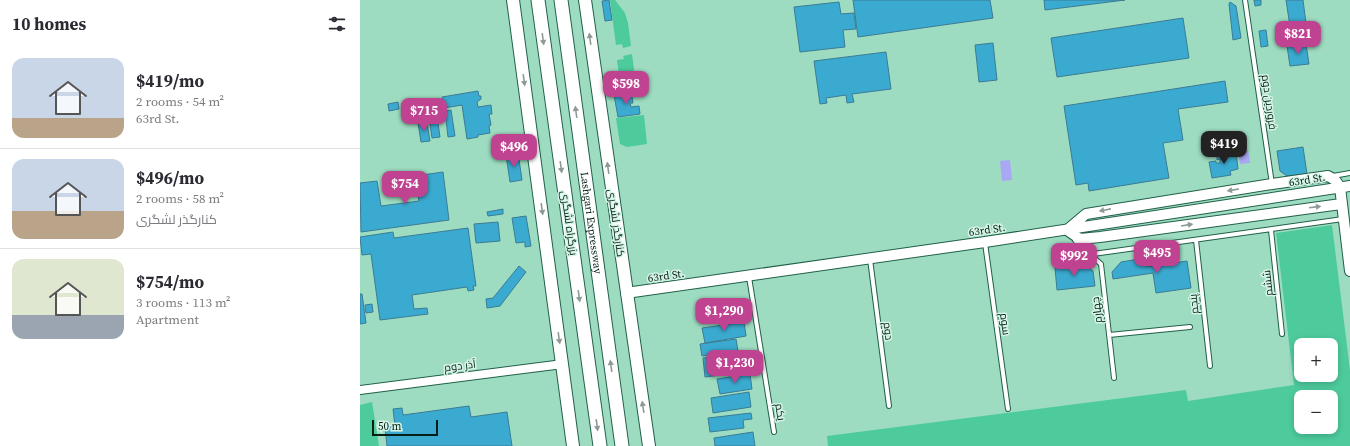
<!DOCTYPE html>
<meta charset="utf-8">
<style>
:root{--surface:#fff;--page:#f7f7f7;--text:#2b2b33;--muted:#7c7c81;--line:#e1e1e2;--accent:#c04392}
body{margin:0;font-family:"Source Serif 4",Cairo,serif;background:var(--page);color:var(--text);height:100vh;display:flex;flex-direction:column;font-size:15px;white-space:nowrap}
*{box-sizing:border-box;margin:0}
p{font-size:13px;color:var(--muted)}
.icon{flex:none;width:22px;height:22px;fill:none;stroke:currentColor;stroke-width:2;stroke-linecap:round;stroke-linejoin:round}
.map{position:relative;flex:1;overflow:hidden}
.sheet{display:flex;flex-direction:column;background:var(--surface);width:360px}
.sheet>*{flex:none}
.tools{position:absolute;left:934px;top:338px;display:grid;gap:8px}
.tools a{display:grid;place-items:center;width:44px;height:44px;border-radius:8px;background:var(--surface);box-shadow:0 2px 6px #0003;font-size:20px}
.scale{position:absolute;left:12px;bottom:10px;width:66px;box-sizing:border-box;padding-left:4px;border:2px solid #051f16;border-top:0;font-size:11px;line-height:14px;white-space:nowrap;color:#051f16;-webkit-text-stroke:3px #d6f5e7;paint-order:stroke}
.price{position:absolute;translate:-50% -34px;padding:0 9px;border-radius:8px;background:var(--accent);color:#fff;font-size:13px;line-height:26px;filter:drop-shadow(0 1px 2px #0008)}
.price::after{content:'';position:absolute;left:50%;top:24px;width:12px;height:9px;margin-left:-6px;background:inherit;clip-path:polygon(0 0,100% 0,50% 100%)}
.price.active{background:#222;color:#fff}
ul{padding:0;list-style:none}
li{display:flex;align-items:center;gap:12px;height:100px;padding:0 12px}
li+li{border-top:1px solid var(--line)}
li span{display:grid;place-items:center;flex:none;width:112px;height:80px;border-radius:12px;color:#555}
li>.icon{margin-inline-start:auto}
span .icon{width:48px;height:48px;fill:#fffc;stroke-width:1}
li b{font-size:17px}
h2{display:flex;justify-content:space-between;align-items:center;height:48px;padding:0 12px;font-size:17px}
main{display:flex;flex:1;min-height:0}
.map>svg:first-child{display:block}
</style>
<main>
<section class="sheet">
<h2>10 homes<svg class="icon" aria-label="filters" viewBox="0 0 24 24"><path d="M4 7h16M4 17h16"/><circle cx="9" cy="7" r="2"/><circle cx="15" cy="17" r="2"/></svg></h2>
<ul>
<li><span style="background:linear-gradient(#c9d6e8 75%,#b9a48a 0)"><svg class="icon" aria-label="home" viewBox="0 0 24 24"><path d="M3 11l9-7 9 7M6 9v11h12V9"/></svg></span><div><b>$419/mo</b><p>2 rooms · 54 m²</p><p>63rd St.</p></div></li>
<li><span style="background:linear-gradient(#c9d6e8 65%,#b9a48a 0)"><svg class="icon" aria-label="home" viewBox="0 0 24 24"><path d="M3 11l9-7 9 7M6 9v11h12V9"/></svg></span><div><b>$496/mo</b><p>2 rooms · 58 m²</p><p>کنارگذر لشگری</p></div></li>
<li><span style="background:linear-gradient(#dfe7d0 70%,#9aa5b1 0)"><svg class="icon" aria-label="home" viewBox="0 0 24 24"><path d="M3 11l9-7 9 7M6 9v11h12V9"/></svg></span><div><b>$754/mo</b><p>3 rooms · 113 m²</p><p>Apartment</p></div></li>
</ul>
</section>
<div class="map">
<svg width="990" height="446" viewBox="0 0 990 446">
<rect width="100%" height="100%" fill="#9ddcc0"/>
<!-- green -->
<path fill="#4dcb9d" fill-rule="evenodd" d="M250 0H255L265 13 268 23 271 46 263 48 262 44 256 45Z
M272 54 275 77H268L267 74 259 75 257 60 264 59 263 56Z
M284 115 287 144 267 147 260 144 256 118Z
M972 225 990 370V446H468L467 436 826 390 828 401 934 385 916 233ZM941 345H971V375H941ZM941 397H971V427H941Z
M12 402 19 446H0V405Z"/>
<!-- water -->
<path fill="#aaa7f5" d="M888 150 890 163 880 164 878 151Z
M650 160 652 180 642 181 640 161Z"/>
<!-- building -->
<path fill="#3baad0" stroke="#3b7c95" d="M249 0 252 20 245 21 242 1Z
M493 0H630L633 18 498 37Z
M684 0H765L685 10Z
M894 0H901V5L895 6Z
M926 0H943L947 31 931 33Z
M479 2 481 14 494 13 496 29 483 30 485 47 440 52 434 7Z
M870 2 876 6 881 38 873 40 869 4Z
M823 18 829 58 697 77 691 38Z
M906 30 908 46 901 47 899 31Z
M633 43 637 80 619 82 615 45Z
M946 44 949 64 930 66 927 46Z
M526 52 531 89 492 94 494 102 487 103 486 95 466 98 467 103 460 104 454 61Z
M865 81 868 102 818 109 823 140 803 143 809 178 729 191 728 183 716 185 704 106Z
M271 90 273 103H270L271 107 279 106 280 114 258 117 254 95 260 94V92Z
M118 91 119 96H121V99L117 102 118 107 131 105 132 114H129L131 125 129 126 130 133 118 135V137L107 139 102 105 84 108 82 97Z
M38 102 39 109 29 111 28 104Z
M75 103 80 137 72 138 67 104Z
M91 110 95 136 88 137 85 111Z
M67 122 70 141 61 142 58 123Z
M943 147 947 174 927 176 920 171 917 151Z
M876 152 878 169 870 171 871 175 852 178 849 162 856 161V163H860V159L857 160V155Z
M158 153 162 180 150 182 146 155Z
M83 172 89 220 1 232 0 183 17 181 21 206 59 201 55 176Z
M143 209V214L128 216 127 212Z
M166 216 171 246 165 247V242L156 243 152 218Z
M138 222 140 241 116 243 114 224Z
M108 228 116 286H113L114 290 108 291 107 287 52 295 54 309 67 308 68 314 20 320 11 254 2 255 0 237 33 232 34 238Z
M785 258 787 267 827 261 831 288 796 293 793 273 753 279 752 272 761 262Z
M724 264 733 271 735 286 697 290 695 268Z
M159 266 166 272 140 306 127 308 126 299 133 298Z
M0 294H2L6 323 0 324Z
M12 304 13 312 6 313 5 305Z
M384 322 386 336 345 343 342 328Z
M376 339 378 351 342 356 340 344Z
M382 353 383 358 380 359 382 372 345 377 343 358Z
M390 374 392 389 360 394 357 379Z
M389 392 391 407 353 413 351 398Z
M109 406 111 417 147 412 152 446H27L25 427 35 426 33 409 42 408 43 415Z
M391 413 392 419 383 420 384 428 350 432 348 418Z
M393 432 395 446H355L354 438Z"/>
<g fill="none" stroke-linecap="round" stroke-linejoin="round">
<!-- service casing -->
<g stroke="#216049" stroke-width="6">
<path id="service" d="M885 0 912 184
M973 176 990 173
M911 230 922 334
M715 240 726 255 735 259 741 264 754 378
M836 240 850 366
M625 243 648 409
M726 255 983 219
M510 259 529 406
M389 277 414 432
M749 335 830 327"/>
</g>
<!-- minor casing -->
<g stroke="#216049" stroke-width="10">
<path id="minor" d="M0 390 203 364"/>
</g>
<!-- tertiary casing -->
<g stroke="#216049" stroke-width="12">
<path id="tertiary" d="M981 204 740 237 720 239 707 230 726 214 912 184 968 176 975 180 980 187 990 271
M266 293 625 242 990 186"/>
</g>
<!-- primary casing -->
<g stroke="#216049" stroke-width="14">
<path id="primary" d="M153 0 213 446
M225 0 289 446"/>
</g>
<!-- trunk casing -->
<g stroke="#216049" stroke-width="15">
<g id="trunk">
<path d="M178 0 240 446"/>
<path id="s1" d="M201 0 262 446"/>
</g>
</g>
<!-- service -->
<use href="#service" stroke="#fff" stroke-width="4"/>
<!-- minor -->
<use href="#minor" stroke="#fff" stroke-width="8"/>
<!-- tertiary -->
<use href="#tertiary" stroke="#fff" stroke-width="10"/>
<!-- primary -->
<use href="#primary" stroke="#fff" stroke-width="12"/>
<!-- trunk -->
<use href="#trunk" stroke="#fff" stroke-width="13"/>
</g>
<!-- one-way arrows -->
<defs><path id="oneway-solid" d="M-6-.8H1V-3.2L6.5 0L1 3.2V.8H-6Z"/></defs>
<g fill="#8e9a96">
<use href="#oneway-solid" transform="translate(183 39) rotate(82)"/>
<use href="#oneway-solid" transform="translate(230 39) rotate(-98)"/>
<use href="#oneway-solid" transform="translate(164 80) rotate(82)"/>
<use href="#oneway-solid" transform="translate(216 112) rotate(-98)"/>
<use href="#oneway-solid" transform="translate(201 167) rotate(82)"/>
<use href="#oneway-solid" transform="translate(248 168) rotate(-98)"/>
<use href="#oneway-solid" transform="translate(873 190) rotate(171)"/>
<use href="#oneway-solid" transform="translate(955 207) rotate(-7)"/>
<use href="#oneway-solid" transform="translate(182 209) rotate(82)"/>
<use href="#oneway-solid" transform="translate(745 210) rotate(169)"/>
<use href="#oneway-solid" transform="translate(827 225) rotate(-9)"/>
<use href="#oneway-solid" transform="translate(219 296) rotate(82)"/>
<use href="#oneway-solid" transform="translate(199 338) rotate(82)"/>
<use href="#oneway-solid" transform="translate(251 366) rotate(-98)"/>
<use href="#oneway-solid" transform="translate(283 407) rotate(-99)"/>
<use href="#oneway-solid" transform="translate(237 425) rotate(82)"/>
</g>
<g text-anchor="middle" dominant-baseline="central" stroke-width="3" stroke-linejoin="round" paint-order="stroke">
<!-- street labels -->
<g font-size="11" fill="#051f16" stroke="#d6f5e7">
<text transform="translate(909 102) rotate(82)">فروردین دوم</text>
<text transform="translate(947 180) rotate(-9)">63rd St.</text>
<text transform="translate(209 223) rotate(82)">بزرگراه لشگری</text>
<text stroke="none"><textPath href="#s1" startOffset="225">Lashgari Expressway</textPath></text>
<text transform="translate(256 223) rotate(82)">کنارگذر لشگری</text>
<text transform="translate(627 230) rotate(-8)">63rd St.</text>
<text transform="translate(306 276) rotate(-8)">63rd St.</text>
<text transform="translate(908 283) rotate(-96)">ششم</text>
<text transform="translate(834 304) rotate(-96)">پنجم</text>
<text transform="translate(737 310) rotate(-97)">چهارم</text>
<text transform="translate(645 324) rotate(82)">سوم</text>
<text transform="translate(528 331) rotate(83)">دوم</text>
<text transform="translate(100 366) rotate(-7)">آذر دوم</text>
<text transform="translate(420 412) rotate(81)">یکم</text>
</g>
</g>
</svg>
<div class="tools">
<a>+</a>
<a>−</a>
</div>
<div class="scale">50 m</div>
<b class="price" style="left:938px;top:55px">$821</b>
<b class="price" style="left:266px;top:105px">$598</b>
<b class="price" style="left:64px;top:132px">$715</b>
<b class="price active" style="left:864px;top:165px">$419</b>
<b class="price" style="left:154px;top:168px">$496</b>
<b class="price" style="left:45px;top:205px">$754</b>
<b class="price" style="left:797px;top:274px">$495</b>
<b class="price" style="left:714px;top:277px">$992</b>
<b class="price" style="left:364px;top:332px">$1,290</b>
<b class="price" style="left:375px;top:384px">$1,230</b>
</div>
</main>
